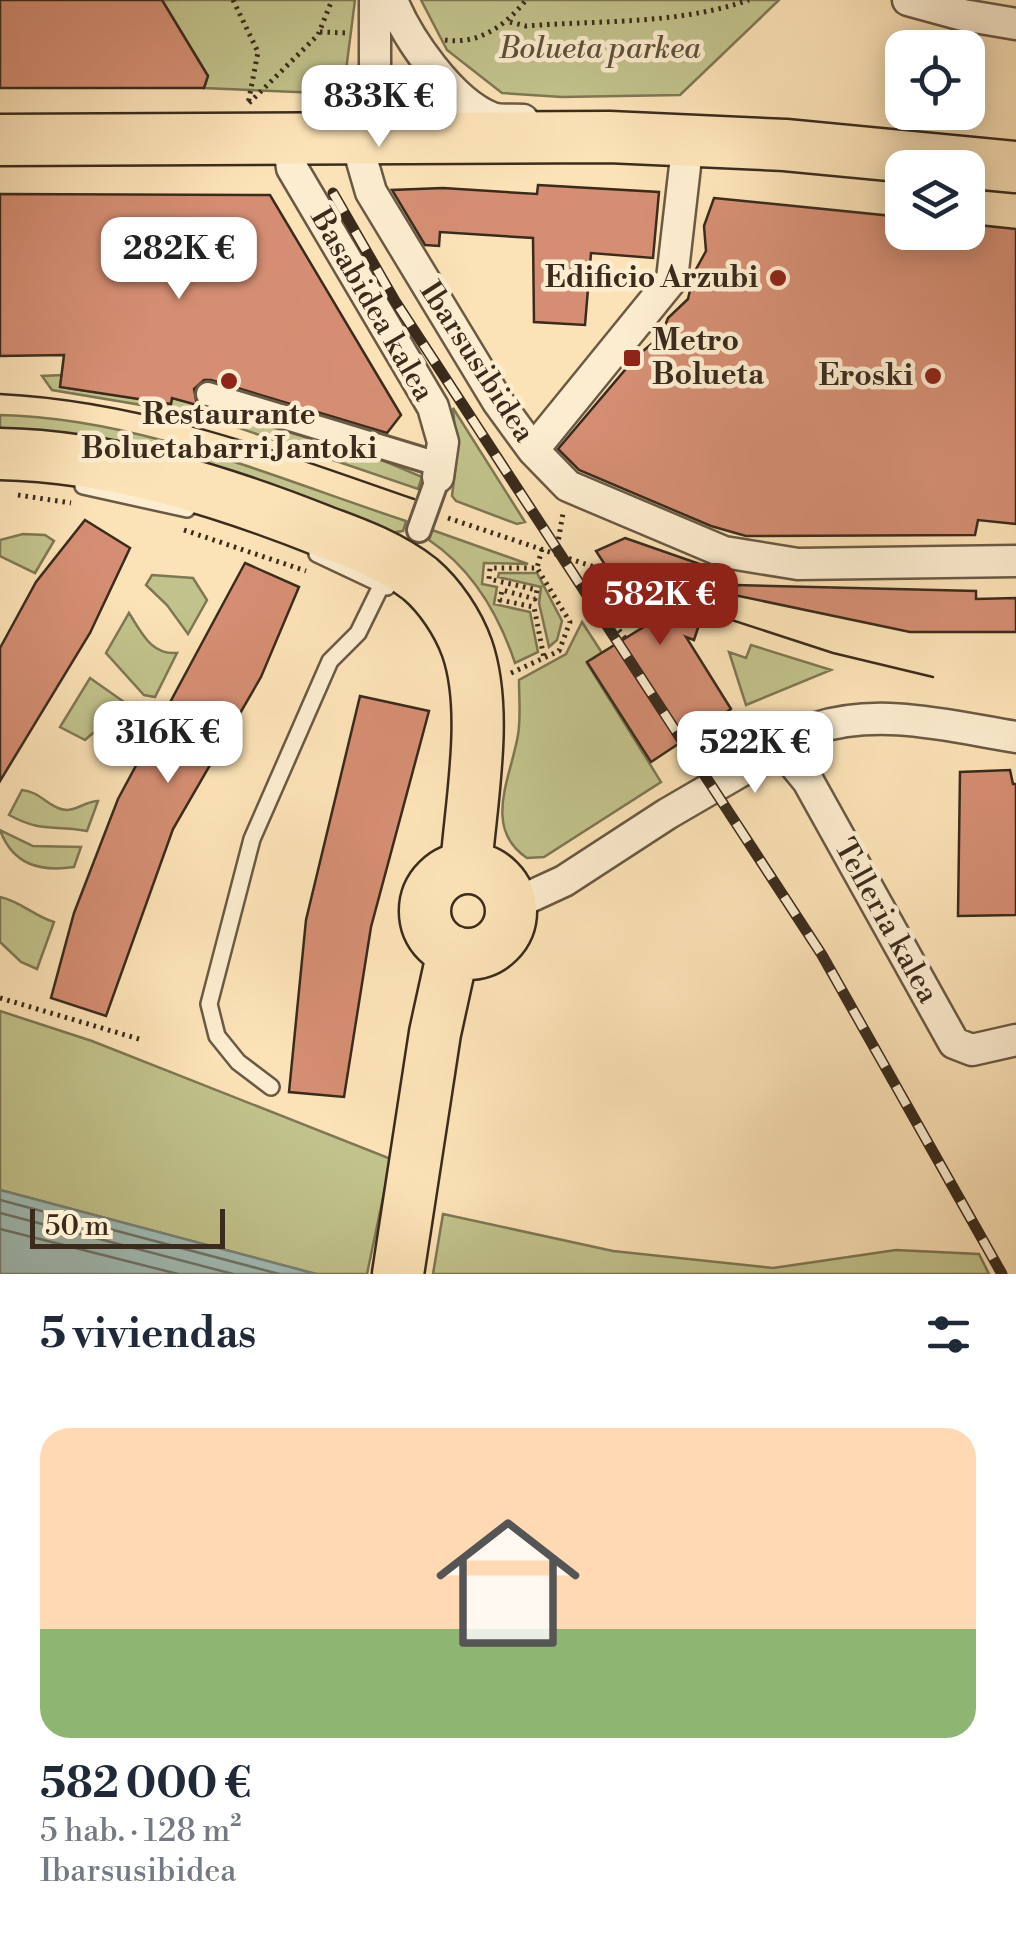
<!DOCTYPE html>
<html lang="es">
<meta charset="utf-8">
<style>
:root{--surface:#fff;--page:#f6f6f7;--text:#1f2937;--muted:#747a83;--accent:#8f2418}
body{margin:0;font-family:"Libre Bodoni",serif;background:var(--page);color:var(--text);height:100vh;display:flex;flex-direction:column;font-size:38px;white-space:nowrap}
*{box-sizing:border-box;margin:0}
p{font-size:32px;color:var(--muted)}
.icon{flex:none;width:55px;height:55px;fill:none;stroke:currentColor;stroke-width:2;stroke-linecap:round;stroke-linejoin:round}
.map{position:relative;height:1274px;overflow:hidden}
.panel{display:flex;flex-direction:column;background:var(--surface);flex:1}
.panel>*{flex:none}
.fabs{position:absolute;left:885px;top:30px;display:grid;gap:20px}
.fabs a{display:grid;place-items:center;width:100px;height:100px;border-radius:20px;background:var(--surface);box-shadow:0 5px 25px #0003;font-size:50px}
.scale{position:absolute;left:30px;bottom:25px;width:195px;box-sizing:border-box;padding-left:10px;border:5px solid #3a2b1d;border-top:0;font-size:28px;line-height:35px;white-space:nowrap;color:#3a2b1d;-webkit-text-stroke:8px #fdedd0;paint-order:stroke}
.price{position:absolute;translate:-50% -85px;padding:0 22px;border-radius:20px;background:#fff;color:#222;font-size:32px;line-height:65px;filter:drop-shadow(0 2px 5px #0008)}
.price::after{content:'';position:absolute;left:50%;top:60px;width:30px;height:22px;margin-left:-15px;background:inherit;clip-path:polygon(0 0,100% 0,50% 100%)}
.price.selected{background:var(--accent);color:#fff}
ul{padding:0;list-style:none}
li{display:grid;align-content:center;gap:20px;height:530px;padding:0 40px}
li span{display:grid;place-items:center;height:310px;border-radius:30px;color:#555}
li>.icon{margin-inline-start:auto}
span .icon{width:180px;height:180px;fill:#fffc;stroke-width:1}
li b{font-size:42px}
h2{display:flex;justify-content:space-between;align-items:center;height:120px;padding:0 40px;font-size:42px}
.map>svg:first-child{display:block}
</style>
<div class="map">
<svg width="1016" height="1274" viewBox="0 0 1016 1274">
<rect width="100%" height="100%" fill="#fce3b7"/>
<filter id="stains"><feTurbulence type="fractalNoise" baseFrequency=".002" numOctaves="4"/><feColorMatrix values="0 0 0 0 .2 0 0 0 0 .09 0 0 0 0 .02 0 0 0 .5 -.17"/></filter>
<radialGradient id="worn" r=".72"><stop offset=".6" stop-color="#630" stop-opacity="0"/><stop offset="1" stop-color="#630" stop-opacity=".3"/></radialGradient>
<!-- green -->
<path fill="#c2c38c" stroke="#7e7754" stroke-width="2.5" d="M162 0H355L343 94 204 88 208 76Z
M421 0H779L680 95 562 97 502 93 447 50Z
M62 375 60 387 171 403 172 398 230 412 375 457 422 477 418 489 201 415 52 390 42 376Z
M453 408 525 522 517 524 456 501 452 496 457 455Z
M0 415C140 418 275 478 406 521L403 531 373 535 0 435Z
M432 530 528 564 484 563 482 584 497 587 494 604 530 612 538 652 515 663C499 615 472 569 429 540Z
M23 534 45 535 54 541 35 573 0 556V540Z
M499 573H537L562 621 557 640 549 647 539 603 541 587 498 577Z
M152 575 193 578 207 600 188 634 167 605 146 585Z
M129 613C142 633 151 655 177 653L155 697 144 695 106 653Z
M582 622 602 653 587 663 661 782 544 857 527 858C482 828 511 777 518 735 521 718 519 698 519 680L566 654Z
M751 645 831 670 746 705 729 652 746 658Z
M90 678 144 716 134 733C113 726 102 723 85 740L60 727Z
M22 790C39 792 44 802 58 808 73 815 84 801 98 801L87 831C52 824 45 834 9 815Z
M0 830 33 846 81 847 74 867C40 872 13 865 0 830Z
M0 897C20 901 34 916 54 922L37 969 21 962 0 942Z
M0 1011 92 1041 391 1159 367 1274H316L0 1190Z
M443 1214 613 1251 773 1268 896 1250 979 1254 989 1274H433Z"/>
<!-- water -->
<path fill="#a1bdb6" stroke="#788379" stroke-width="2.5" d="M0 1190 316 1274H0Z"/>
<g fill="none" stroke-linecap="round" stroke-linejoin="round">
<!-- shore -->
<path stroke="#6e746a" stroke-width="2.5" d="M0 1200 279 1274
M0 1213 233 1274
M0 1229 178 1274"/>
</g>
<!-- building -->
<path fill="#d58e73" stroke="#3a2b1d" stroke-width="2.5" d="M0 0H162L208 76 204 88H0Z
M538 185 659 192 653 258 591 253 585 325 534 322 533 238 440 232 439 246 425 245 392 190 443 188 537 194Z
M0 194 270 195 401 415 387 433 211 380H204L194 389 197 405 172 398 171 404 60 387 64 355 0 356Z
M714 198 902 217V232H968V224L1016 229V524L978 520 975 535 746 536 711 526 579 470 558 449 636 357 661 336 668 318 688 299 694 273 706 251 704 226Z
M85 520 130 548 90 633 0 781V648L36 582Z
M625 538 717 570 694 640 686 637 731 709 651 762 587 662 645 626 596 551Z
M245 563 299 587 261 677 173 829 106 1016 51 998 74 913 118 799Z
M735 585 976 591V599L1016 598V632H910L734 595Z
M360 696 429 711 371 927 344 1097 289 1092 306 920Z
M1010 770 1013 784H1016V915L958 916 960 772Z"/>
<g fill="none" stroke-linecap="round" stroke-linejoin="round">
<!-- service casing -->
<g stroke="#6a5944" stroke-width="20">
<path id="service" d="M83 486 187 509
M317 554 387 587
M271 1087 238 1062 217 1036 209 1004 252 839 330 661 358 633 382 584"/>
</g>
<!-- pedestrian casing -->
<g stroke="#6a5944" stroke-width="28">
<path id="pedestrian" d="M208 394 441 465
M419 530 438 477"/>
</g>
<!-- minor casing -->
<g stroke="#6a5944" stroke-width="35">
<path id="minor" d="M375 0V76L362 161 371 192 498 402 533 450 568 486 724 552 798 564 1016 561
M392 0C407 38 451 102 492 118 501 121 514 119 523 120
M908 0 963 15 1016 24
M288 140 292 168 433 407 443 442 438 477
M533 450 672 279 688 140
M781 748 808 781 954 1043 972 1050 1016 1040
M512 905 564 881 667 814 813 729C879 707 949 726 1016 737"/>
</g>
<!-- primary casing -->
<g stroke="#3a2b1d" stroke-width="55">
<path id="primary" d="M0 140 609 137 785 145 1016 167
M0 454C111 456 222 491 325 532 358 544 392 557 420 579 440 596 458 623 467 648 489 711 471 801 466 868
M425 911a43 43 0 1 1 86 0a43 43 0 1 1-86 0Z
M398 1274 435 1033 453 951"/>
</g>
<!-- path -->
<path stroke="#3a2b1d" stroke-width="5" stroke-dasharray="2.5 5" stroke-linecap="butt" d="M233 0 258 52 248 104
M510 22 526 26C602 20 676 25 749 0
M320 32 347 33
M445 40C479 45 506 25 526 0
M249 103 318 35 332 0
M18 495 71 503
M448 518 663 590
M184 530 306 571
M542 549 537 568H490L489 579 537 590 535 599 502 590 500 600 534 607 544 658
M556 554 563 513
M625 638 616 626 627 578
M511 673 559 651 570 622 537 568
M503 855 522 870
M487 970C512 957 523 950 534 924
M0 998 139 1039"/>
<!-- service -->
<use href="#service" stroke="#fdedd0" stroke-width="15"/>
<!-- pedestrian -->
<use href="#pedestrian" stroke="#fdedd0" stroke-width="22"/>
<!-- minor -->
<use href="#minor" stroke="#fdedd0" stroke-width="30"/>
<!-- primary -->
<use href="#primary" stroke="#fce3b7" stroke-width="50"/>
<!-- tram -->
<path stroke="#3a2b1d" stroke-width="2.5" d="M0 394C145 401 278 452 414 499
M704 611 833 653 933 677"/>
<!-- rail casing -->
<g stroke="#3a2b1d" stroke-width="11">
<path id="rail" d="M333 193 395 301 822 955 1002 1274"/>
</g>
<!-- rail -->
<use href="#rail" stroke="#fdedd0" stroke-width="8" stroke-dasharray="22" stroke-linecap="butt"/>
</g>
<!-- markers -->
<g fill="#8f2418" stroke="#fdedd0" stroke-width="4">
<circle cx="778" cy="278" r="10"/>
<rect x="622" y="348" width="20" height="20" rx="5"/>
<circle cx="933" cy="376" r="10"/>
<circle cx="229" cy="381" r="10"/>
</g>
<g text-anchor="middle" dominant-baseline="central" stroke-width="9" stroke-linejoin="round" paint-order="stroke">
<!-- park labels -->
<g font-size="30" font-style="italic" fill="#5c5139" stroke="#fdedd0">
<text x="600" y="49">Bolueta parkea</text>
</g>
<!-- poi labels -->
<g font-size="30" font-weight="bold" fill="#3a2b1d" stroke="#fdedd0" text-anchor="end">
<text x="758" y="278">Edificio Arzubi</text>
<text x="652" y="341" text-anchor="start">Metro<tspan x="652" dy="34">Bolueta</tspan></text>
<text x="913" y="376">Eroski</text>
<text x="229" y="415" text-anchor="middle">Restaurante<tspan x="229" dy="34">Boluetabarri Jantoki</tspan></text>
</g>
<!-- street labels -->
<g font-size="30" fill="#3a2b1d" stroke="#fdedd0">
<text transform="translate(372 305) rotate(60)">Basabidea kalea</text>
<text transform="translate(477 362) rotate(57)">Ibarsusibidea</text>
<text transform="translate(886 921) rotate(61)">Telleria kalea</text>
</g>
</g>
<rect width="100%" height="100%" filter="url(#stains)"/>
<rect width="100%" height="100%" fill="url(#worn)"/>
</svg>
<div class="fabs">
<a><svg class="icon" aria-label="locate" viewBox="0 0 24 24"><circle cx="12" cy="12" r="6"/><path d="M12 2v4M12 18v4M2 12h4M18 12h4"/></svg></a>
<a><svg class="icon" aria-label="layers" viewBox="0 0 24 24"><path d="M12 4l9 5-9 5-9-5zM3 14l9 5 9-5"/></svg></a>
</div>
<div class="scale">50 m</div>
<b class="price" style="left:379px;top:150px">833K €</b>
<b class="price" style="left:179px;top:302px">282K €</b>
<b class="price selected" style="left:660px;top:648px">582K €</b>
<b class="price" style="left:168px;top:786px">316K €</b>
<b class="price" style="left:755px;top:796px">522K €</b>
</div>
<section class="panel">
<h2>5 viviendas<svg class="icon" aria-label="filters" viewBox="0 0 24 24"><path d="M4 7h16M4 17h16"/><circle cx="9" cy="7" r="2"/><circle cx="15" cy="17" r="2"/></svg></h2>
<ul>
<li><span style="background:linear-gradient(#ffd9b3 65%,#8fb573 0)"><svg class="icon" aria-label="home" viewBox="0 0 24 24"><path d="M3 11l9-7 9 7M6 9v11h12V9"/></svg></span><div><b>582 000 €</b><p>5 hab. · 128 m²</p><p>Ibarsusibidea</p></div></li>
</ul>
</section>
